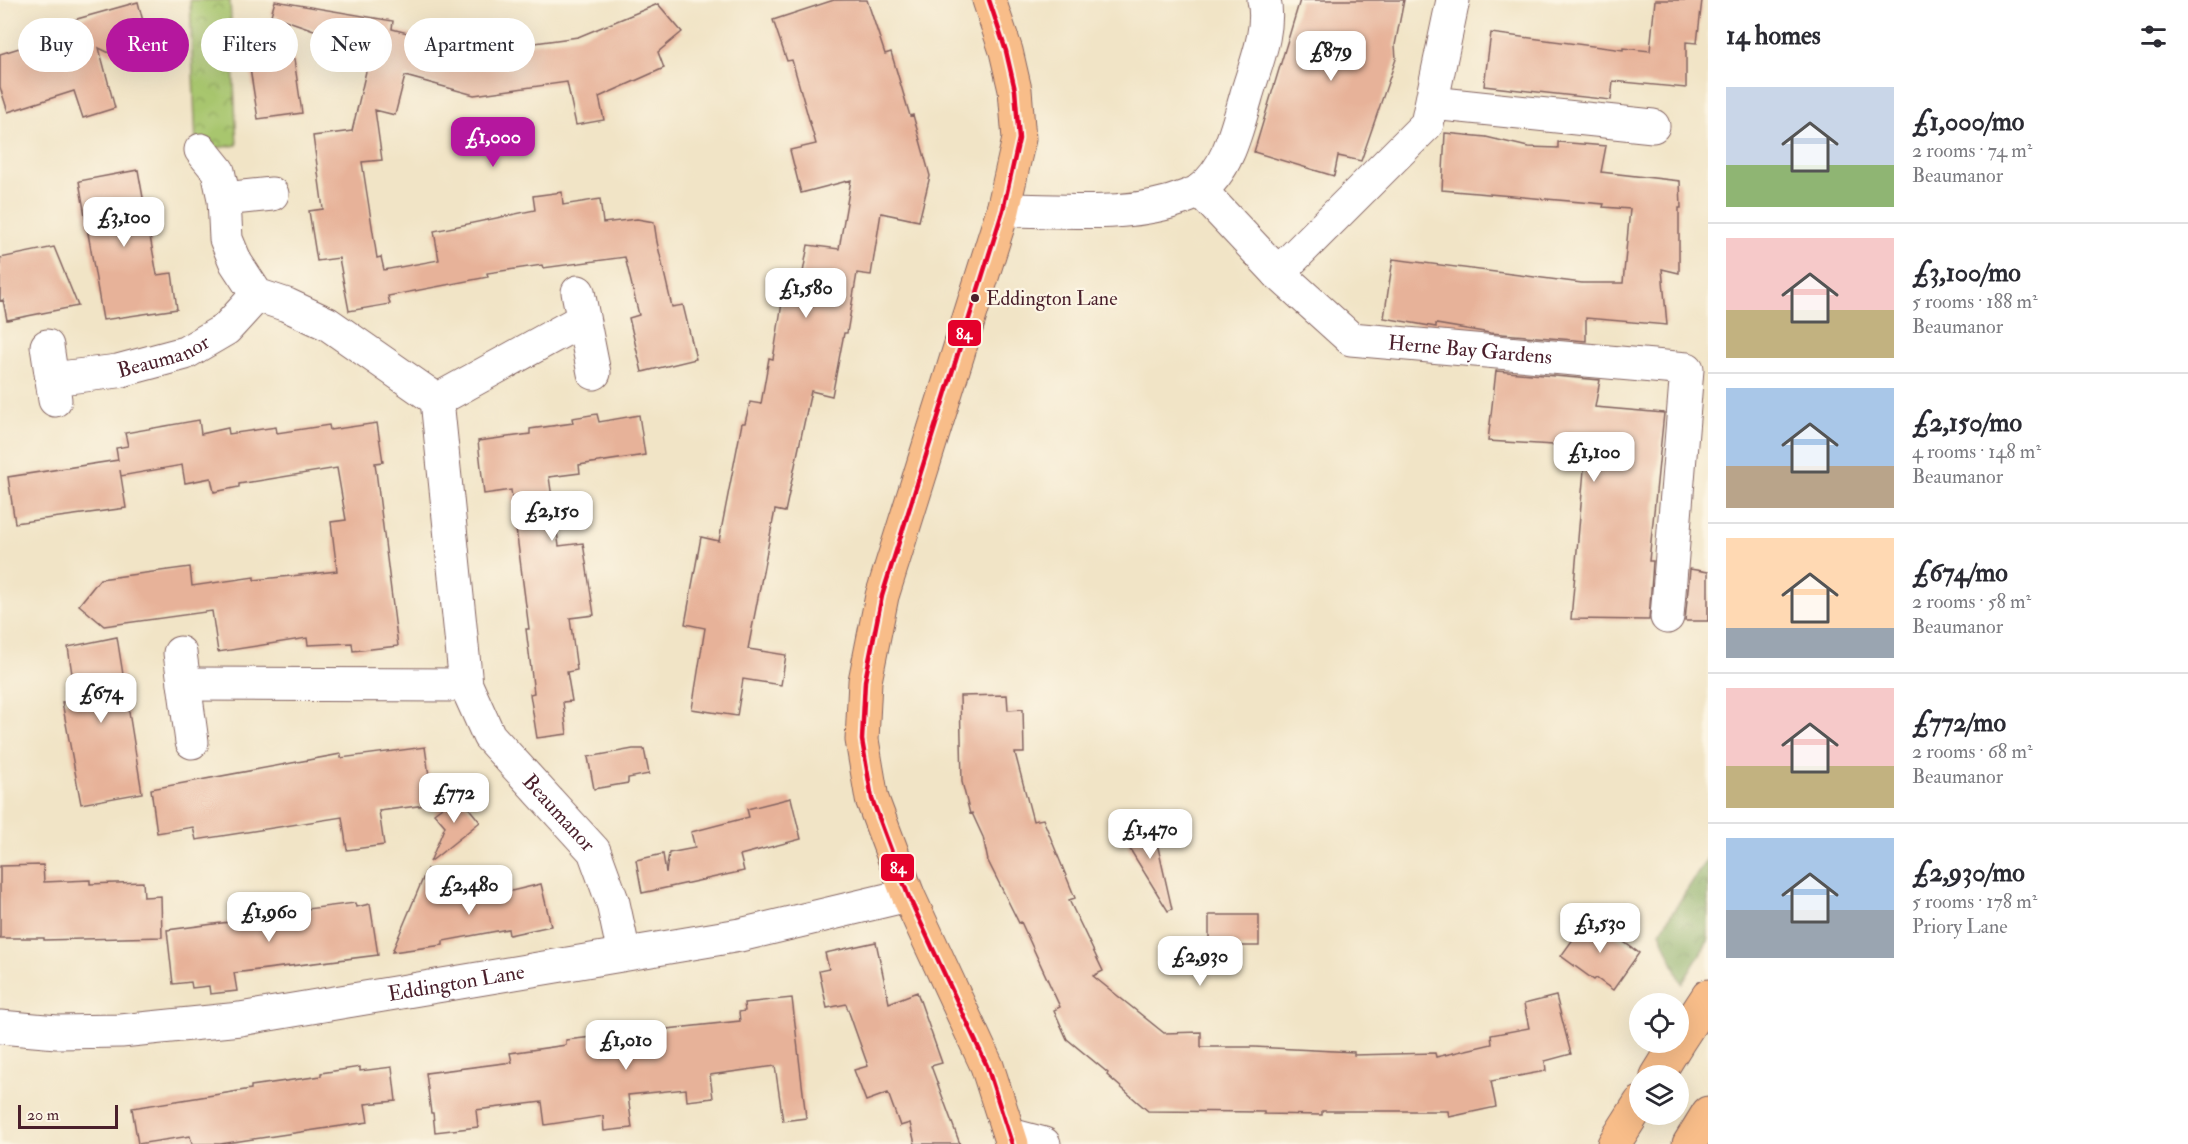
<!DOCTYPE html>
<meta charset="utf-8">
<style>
:root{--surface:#fff;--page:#f7f7f7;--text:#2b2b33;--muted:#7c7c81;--line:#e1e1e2;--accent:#b5179e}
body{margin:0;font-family:"IM FELL Double Pica",serif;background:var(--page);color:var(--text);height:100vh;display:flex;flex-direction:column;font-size:22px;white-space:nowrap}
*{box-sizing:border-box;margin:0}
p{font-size:20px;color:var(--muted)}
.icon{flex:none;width:33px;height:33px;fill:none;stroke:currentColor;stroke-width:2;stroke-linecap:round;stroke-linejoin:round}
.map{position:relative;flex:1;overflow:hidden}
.side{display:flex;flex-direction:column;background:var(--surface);width:480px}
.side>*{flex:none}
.hud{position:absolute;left:18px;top:18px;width:570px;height:54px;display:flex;gap:12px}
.controls{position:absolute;left:1629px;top:993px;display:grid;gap:12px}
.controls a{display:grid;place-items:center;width:60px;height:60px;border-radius:50%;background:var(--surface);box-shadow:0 6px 24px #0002;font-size:30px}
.scale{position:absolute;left:18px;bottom:15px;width:100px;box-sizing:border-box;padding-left:6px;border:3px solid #4a1f2b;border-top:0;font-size:16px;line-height:21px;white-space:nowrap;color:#4a1f2b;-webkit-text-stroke:4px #fcf5e5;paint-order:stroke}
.price{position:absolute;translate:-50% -51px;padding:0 14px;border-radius:12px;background:#fff;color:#222;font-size:20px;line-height:39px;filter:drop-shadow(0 2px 3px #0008)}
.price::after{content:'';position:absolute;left:50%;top:36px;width:18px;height:14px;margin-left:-9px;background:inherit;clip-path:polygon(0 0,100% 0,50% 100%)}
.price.selected{background:var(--accent);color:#fff}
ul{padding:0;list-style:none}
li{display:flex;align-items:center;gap:18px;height:150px;padding:0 18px}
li+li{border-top:2px solid var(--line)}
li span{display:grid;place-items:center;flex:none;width:168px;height:120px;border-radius:0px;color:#555}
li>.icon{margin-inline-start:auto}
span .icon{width:72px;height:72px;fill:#fffc;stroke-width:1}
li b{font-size:26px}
h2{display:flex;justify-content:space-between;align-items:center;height:72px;padding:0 18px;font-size:26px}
.tag{padding:0 21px;border-radius:27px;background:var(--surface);box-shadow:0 6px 24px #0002;font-size:21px;line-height:54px}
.tag.selected{background:var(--accent);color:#fff}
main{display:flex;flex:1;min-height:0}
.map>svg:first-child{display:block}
</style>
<main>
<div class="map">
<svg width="1708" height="1144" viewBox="0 0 1708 1144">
<defs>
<pattern id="forest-crowns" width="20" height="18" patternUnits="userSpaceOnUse" patternTransform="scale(1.5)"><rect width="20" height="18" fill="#86ab61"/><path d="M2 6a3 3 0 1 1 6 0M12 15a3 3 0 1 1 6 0" fill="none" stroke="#708b50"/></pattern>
<pattern id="park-crowns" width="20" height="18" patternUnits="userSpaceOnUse" patternTransform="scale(1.5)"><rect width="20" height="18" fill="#a8c66e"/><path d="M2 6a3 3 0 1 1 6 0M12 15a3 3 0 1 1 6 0" fill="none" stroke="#8ba05b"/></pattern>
</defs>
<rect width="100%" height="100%" fill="#fcf5e5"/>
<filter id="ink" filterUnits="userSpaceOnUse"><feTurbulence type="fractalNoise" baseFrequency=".0167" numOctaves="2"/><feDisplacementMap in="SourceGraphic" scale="12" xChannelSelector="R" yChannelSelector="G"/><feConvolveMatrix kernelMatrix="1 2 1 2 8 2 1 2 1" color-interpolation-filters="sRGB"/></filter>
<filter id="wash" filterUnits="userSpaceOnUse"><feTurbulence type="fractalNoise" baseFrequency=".008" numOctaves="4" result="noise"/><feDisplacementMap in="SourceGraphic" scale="24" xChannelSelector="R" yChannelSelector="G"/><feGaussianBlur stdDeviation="1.35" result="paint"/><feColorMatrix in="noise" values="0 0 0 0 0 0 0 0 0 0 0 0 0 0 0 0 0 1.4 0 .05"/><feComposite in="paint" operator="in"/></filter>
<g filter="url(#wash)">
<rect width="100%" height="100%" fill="#f1e4c6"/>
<!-- forest -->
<path fill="url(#forest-crowns)" stroke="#686546" stroke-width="1.5" d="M1708 857V941L1682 984 1660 932Z"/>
<!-- park -->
<path fill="url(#park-crowns)" stroke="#79724c" stroke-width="1.5" d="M190 0H230L237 145 201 150 196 146Z"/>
<g id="blocks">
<!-- building -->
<path fill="#e7b299" d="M834 0H867L885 54 891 52 910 116 913 115 930 176 919 221 881 213 871 275 857 273 847 333H844L832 396 811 391 785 512 775 510 748 649 786 655 781 685 743 679 737 716 692 709 705 628 685 624 701 537 719 541 742 423H745L750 402 761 404 769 358 773 359 782 303 797 305 808 245 839 249 851 180 801 193 790 150 816 144 792 60 787 61 773 20Z
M1300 0H1404L1395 45 1396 59 1361 161 1338 156 1334 176 1254 152Z
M1655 0H1702L1697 43 1686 42V88L1613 81 1611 100 1484 86 1491 33 1623 50V48L1650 51Z
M275 1 393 21 392 29 477 51 578 37 658 4 682 32 658 52 664 68 599 97 604 120 576 125 567 82 474 95 405 76 395 115 375 110 382 160 362 162 377 258 381 257 384 270 439 260 434 231 535 210 533 196 562 192 563 205 600 199 603 223 637 219 654 222 657 242 672 307 683 305 696 359 642 372 629 318 639 315 625 257 543 268 542 265 487 273 488 277 388 296 390 304 349 311 339 258 317 261 309 211 323 209 313 136 352 131 371 50 271 15Z
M138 2 150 48 141 50 134 65 99 48 115 108 83 118 74 91 8 112 0 87V54L67 33 52 26Z
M294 59 302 113 258 119 250 68Z
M1445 133 1486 137 1528 147 1558 148V142L1606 146 1601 172 1680 181 1681 208H1679V273L1662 269 1667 325 1586 318V341L1490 333 1436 324V327L1384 318 1393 259 1582 283H1623L1630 209 1603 207 1604 204 1442 190Z
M138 170 157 275 172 273 177 309 103 320 79 181Z
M54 247 78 306 7 320 3 300 0 301V258Z
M1496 371 1600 380 1595 407 1664 413 1649 561H1653L1649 620 1571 619 1586 447 1488 441Z
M597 414 599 422 639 415 645 455 579 465 580 473 549 477 559 546 583 543 594 615 570 618 577 670 567 672 572 701 563 702 567 734 537 738 530 694 534 693 526 629H529L511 490 484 494 478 441 530 434V429L573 423 572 418Z
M199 420 201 434 228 428 229 434 276 427 277 433 329 425 330 430 377 423 383 462 375 463 398 646 353 651 352 643 308 645 307 638 218 652 212 611 104 626 79 605 100 579 190 567 192 586 254 577V580L337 571 331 522 346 520 337 468 239 484V487L214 492 211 478 185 483 182 465 121 476 120 470 126 508 15 523 8 477 118 460 116 448 128 446 125 433Z
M1690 569 1708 572V621H1685Z
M117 637 142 793 81 804 62 702 76 701 68 647Z
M1007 695 1008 710 1023 709 1024 753H1015L1033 821 1043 819 1075 898 1069 900 1103 971 1093 976 1164 1033 1201 1032V1047H1254L1354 1052V1055L1435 1053 1436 1057 1492 1044 1491 1035 1529 1028 1524 1004 1556 996 1571 1054 1545 1061 1546 1071 1491 1081 1496 1107 1449 1117 1448 1111H1322V1115L1264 1114V1112L1148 1111 1107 1075 1108 1073 1067 1039 1054 1010 1060 1007 1021 922 1019 923 988 861 983 837 972 813 970 814 962 782 960 696Z
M425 747 433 804 379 811 384 845 347 850 342 817 196 840 193 827 157 833 151 789 341 754V758Z
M633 749H644L649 774 628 778V783L594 789 588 757Z
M458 795 480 822 430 862 445 826 434 813Z
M791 798 801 839 740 855 744 871 642 893 636 860 663 854 666 873 669 853 695 848 691 832 749 817 747 809Z
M1152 821 1172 909 1168 911 1128 846V836Z
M43 865 44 882 90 880V884L143 882 144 897 161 896 162 937 44 940V938H0V866Z
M427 869 445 901 485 894 486 897 541 884 551 926 509 935 508 929 443 941V945L392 952Z
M273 900 275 913 355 903 356 907 370 904 378 955 234 973 237 991 210 994 209 986 192 988 191 982 173 984 167 930 237 921 235 905Z
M1209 915H1259V946H1209Z
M1589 917 1639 953 1613 990 1596 978 1594 980 1561 956Z
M876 942 889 1003 917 992 942 1063 931 1066 960 1144H915L910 1123 900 1126 888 1093 866 1101 854 1070 868 1066 846 1004 827 1008 819 971 829 969 825 953Z
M792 998 806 1118 783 1121 775 1066 710 1075 713 1098 687 1101 686 1089 628 1095 632 1128 604 1131 603 1116 545 1125 542 1102 476 1110 478 1127 435 1132 433 1113H431L426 1073 512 1062 510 1053 566 1045V1040L740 1021 739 1012 745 1011 744 1003Z
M360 1067V1071L392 1067 396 1101 365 1104 368 1122 220 1144H192L190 1136 138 1144 132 1108 251 1089V1086L321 1076V1073Z"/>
</g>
</g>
<g filter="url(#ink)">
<use href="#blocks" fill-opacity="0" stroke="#846461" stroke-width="1.5"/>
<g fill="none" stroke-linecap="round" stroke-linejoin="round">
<!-- minor casing -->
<g stroke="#846461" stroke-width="35">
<g id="minor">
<path d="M1432 103 1653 126"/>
<path id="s1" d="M201 150 218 171 224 199 226 239 236 263 257 295 287 305 328 324 437 400 466 685 489 736 594 851 613 903 624 954"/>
<path d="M1200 190 1278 273 1427 124 1453 0"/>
<path d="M224 199 272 194"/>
<path d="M1003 210C1063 210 1131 219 1188 196 1192 194 1197 193 1200 190 1228 170 1237 128 1246 97 1254 68 1271 31 1264 0"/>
<path id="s2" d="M1278 273 1351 339 1687 369 1667 617"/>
<path d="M578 292 594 373"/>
<path d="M47 346 55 400"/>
<path id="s3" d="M52 379 118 371 185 353 226 329 257 295"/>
<path d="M437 400 582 320"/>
<path d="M180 653 192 742"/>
<path d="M184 684 466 685"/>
<path id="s4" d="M0 1027 57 1032 121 1031 240 1019 740 935 908 895"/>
<path d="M1010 1135 1044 1144"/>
</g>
</g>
<!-- major casing -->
<g stroke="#846461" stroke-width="35">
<path id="major" d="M989 0 1006 51 1015 90 1019 139 1003 210 882 596 865 681 862 740 872 799 908 895 987 1066 1012 1144"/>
</g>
<!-- highway casing -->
<g stroke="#846461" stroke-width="35">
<path id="highway" d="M1678 1042 1708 996
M1657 1076 1678 1042
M1614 1144 1640 1103
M1689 1144 1708 1113"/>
</g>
<!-- minor -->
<use href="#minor" stroke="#fff" stroke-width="33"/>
<!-- major -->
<use href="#major" stroke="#f8bd89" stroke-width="33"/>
<!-- highway -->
<use href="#highway" stroke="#f8bd89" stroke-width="33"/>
<!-- bus-1 casing -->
<g stroke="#fcf5e5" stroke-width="9">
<path id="bus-1" d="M989 0 1006 51 1015 90 1019 139 1003 210 882 596 865 681 862 740 872 799 908 895 987 1066 1012 1144"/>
</g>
<!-- bus-1 -->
<use href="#bus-1" stroke="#e4002b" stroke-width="4.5"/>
</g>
</g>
<!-- markers -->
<circle fill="#4a1f2b" stroke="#fcf5e5" stroke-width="2" cx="975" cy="298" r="5"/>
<g text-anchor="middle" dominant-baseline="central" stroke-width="4.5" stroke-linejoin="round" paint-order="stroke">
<!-- bus labels -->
<g font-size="20" fill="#4a1f2b" stroke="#fcf5e5" text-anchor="start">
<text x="986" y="298">Eddington Lane</text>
</g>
<!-- street labels -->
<g font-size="21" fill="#4a1f2b" stroke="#fcf5e5">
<text stroke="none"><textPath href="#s2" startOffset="218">Herne Bay Gardens</textPath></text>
<text stroke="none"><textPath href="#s3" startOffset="114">Beaumanor</textPath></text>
<text stroke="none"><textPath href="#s1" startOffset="816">Beaumanor</textPath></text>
<text stroke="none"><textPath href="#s4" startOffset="460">Eddington Lane</textPath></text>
</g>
</g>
<g stroke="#fcf5e5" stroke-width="2">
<rect x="947" y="319" width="35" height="28" rx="6" fill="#e4002b"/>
<rect x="880" y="853" width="35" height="29" rx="6" fill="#e4002b"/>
</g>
<g font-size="16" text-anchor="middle" font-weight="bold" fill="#fff">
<text x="964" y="339">84</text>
<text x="898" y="873">84</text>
</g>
</svg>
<div class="controls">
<a><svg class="icon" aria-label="locate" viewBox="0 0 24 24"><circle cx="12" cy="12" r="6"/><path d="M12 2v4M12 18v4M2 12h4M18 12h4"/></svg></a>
<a><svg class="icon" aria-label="layers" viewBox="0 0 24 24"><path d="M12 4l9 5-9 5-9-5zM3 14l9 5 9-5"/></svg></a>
</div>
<div class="scale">20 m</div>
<b class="price" style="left:1331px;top:82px">£879</b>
<b class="price selected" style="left:493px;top:168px">£1,000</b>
<b class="price" style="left:124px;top:248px">£3,100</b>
<b class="price" style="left:806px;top:319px">£1,580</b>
<b class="price" style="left:1594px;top:483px">£1,100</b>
<b class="price" style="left:552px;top:542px">£2,150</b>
<b class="price" style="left:101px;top:724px">£674</b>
<b class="price" style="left:454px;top:824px">£772</b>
<b class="price" style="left:1150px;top:860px">£1,470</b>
<b class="price" style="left:469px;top:916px">£2,480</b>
<b class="price" style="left:269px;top:943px">£1,960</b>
<b class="price" style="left:1600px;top:954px">£1,530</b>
<b class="price" style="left:1200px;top:987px">£2,930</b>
<b class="price" style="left:626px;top:1071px">£1,010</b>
<div class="hud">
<a class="tag">Buy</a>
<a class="tag selected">Rent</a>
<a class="tag">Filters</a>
<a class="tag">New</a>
<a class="tag">Apartment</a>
</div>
</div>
<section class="side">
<h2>14 homes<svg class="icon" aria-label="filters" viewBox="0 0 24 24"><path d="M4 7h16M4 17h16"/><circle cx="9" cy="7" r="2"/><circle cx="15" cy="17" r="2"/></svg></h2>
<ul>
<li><span style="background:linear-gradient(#c9d6e8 65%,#8fb573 0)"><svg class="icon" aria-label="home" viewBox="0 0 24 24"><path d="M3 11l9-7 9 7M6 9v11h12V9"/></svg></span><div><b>£1,000/mo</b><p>2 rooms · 74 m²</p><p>Beaumanor</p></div></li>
<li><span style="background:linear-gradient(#f6c9c9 60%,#c2b280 0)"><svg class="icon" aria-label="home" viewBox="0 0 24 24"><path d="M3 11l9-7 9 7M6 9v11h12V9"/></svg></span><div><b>£3,100/mo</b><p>5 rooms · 188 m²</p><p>Beaumanor</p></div></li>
<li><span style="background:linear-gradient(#a9c7e8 65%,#b9a48a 0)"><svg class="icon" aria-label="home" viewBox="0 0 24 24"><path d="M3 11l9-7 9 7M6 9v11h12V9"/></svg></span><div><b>£2,150/mo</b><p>4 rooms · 148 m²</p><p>Beaumanor</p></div></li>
<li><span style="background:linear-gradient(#ffd9b3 75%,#9aa5b1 0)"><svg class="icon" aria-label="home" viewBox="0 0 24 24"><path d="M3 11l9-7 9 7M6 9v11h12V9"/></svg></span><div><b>£674/mo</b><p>2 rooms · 58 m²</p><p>Beaumanor</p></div></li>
<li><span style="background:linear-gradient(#f6c9c9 65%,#c2b280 0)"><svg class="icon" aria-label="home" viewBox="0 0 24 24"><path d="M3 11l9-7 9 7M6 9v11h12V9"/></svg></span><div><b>£772/mo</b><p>2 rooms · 68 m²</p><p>Beaumanor</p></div></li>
<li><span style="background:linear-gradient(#a9c7e8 60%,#9aa5b1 0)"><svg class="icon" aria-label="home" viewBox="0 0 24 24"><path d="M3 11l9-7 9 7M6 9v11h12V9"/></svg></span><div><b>£2,930/mo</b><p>5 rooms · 178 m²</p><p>Priory Lane</p></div></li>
</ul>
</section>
</main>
